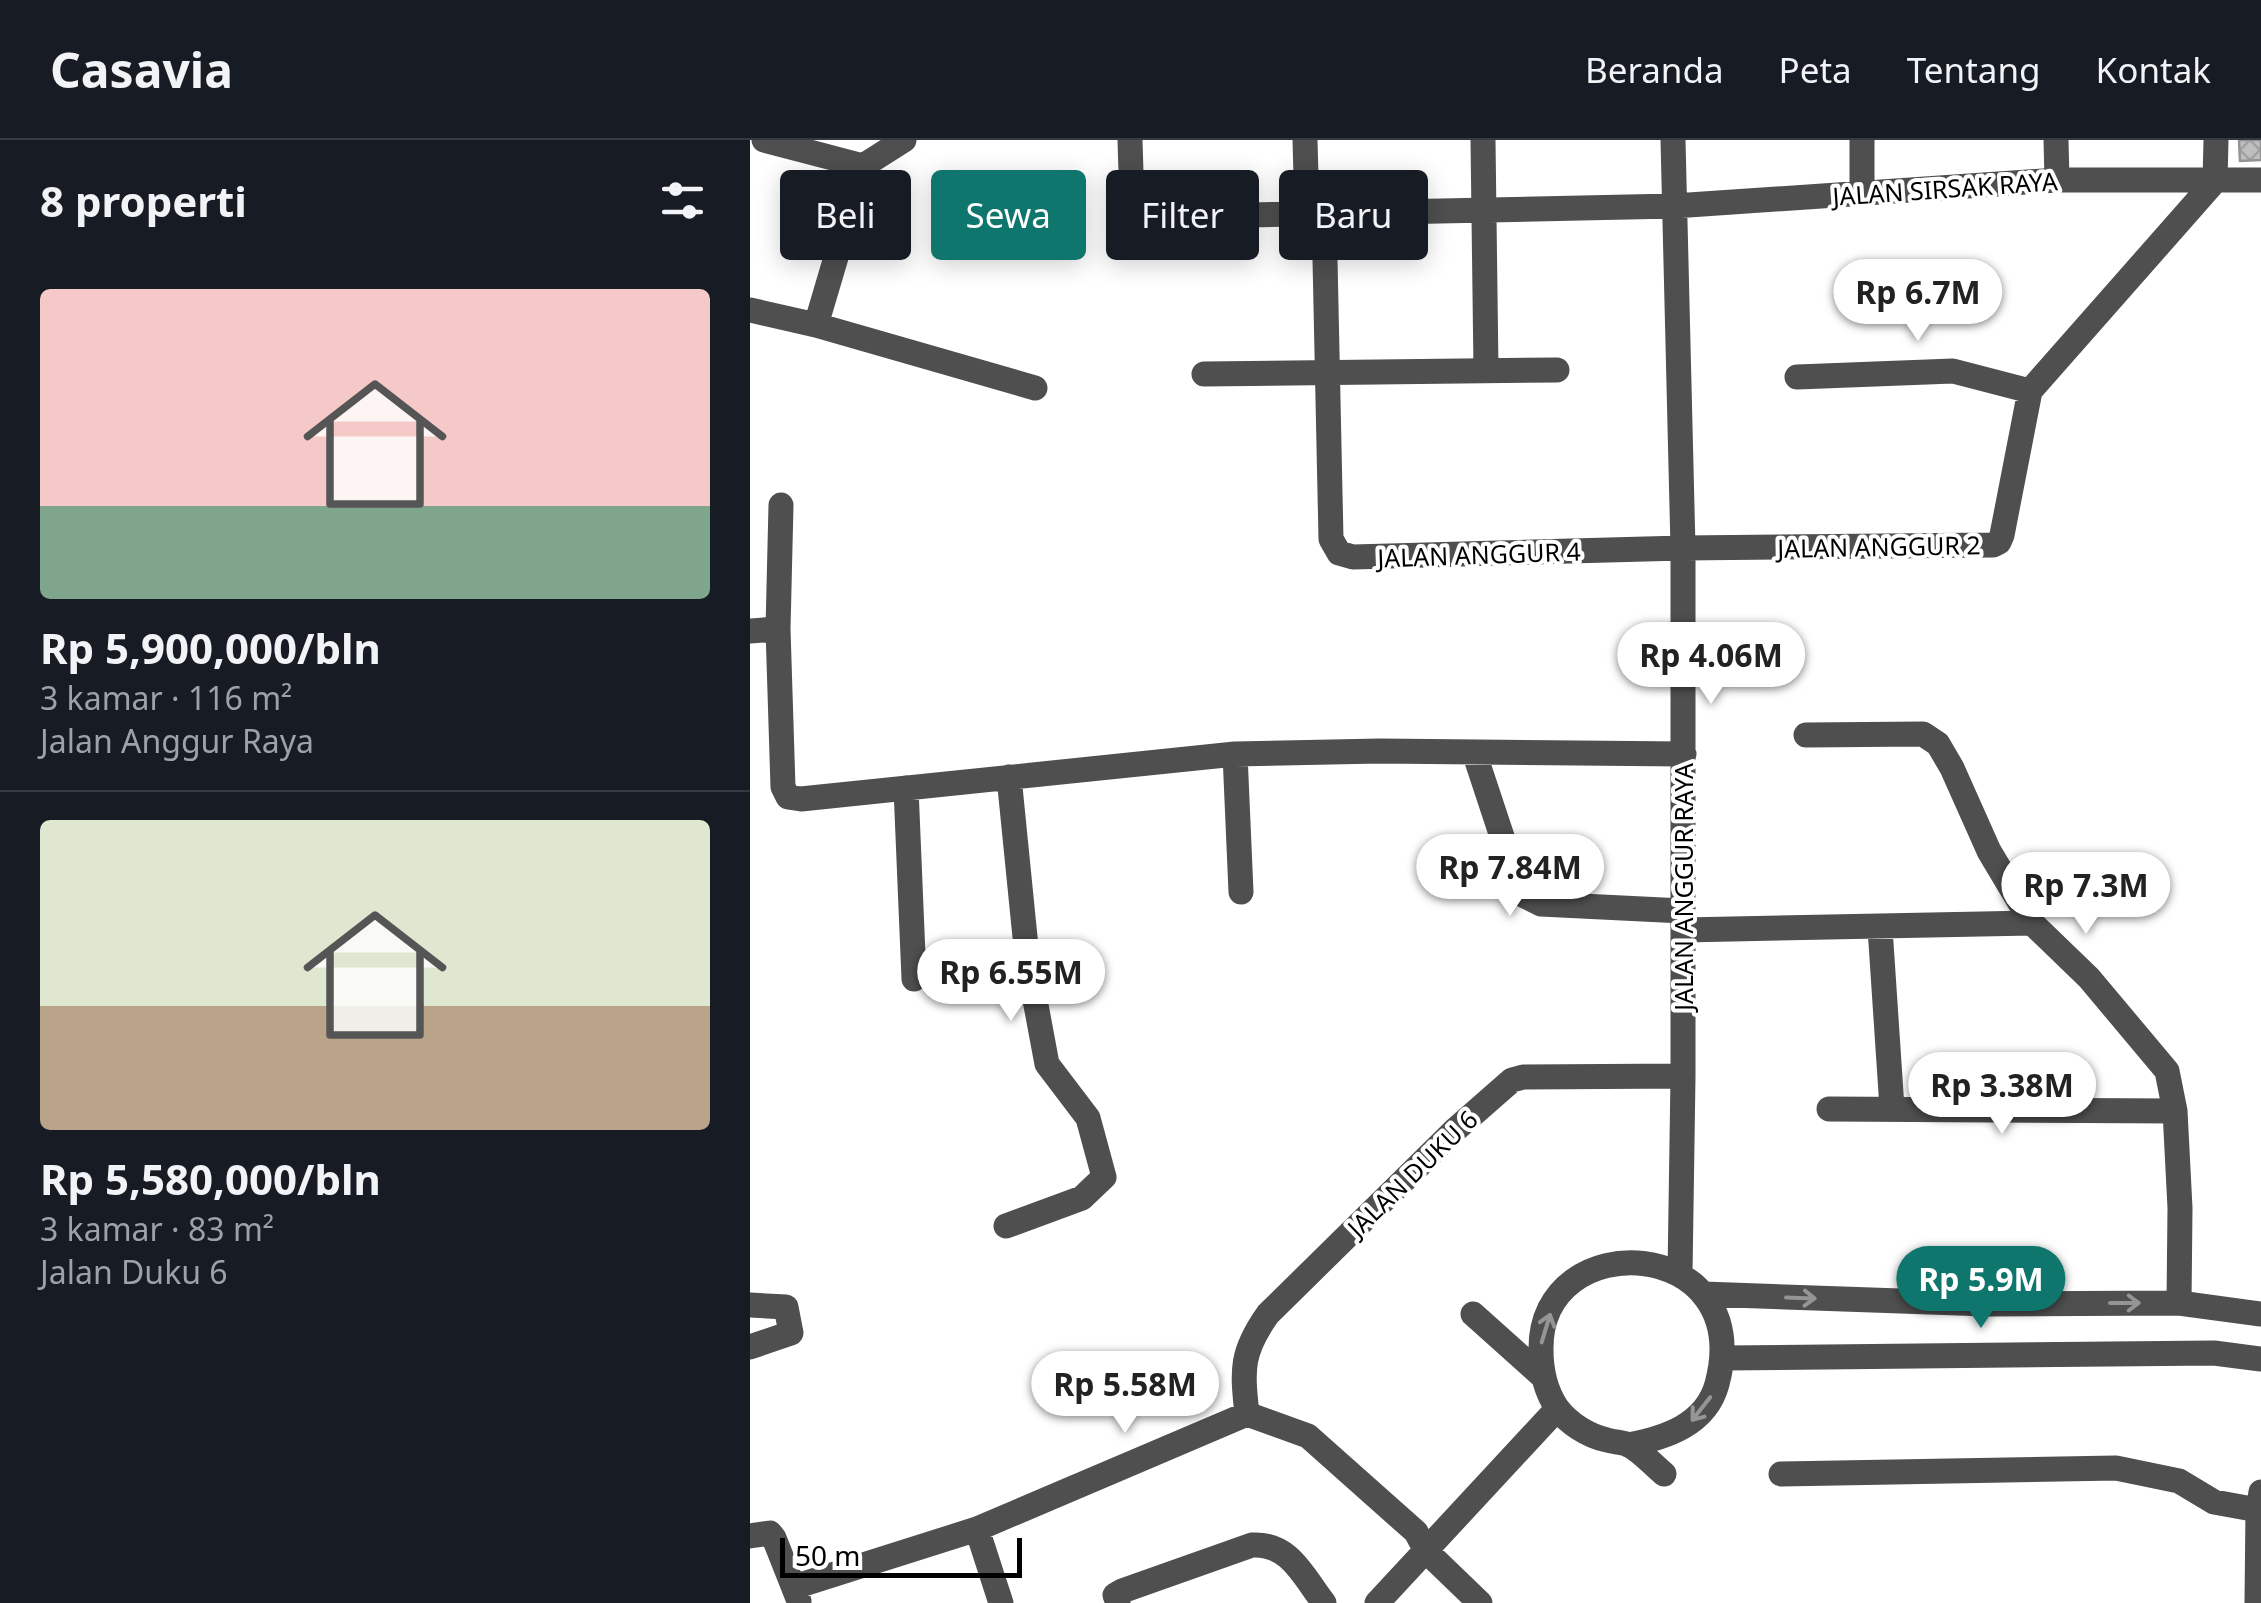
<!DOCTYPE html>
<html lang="id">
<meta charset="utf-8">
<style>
:root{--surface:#171b24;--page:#242831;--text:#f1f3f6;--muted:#9ea1a6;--line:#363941;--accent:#0f766e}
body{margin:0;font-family:"Noto Sans",sans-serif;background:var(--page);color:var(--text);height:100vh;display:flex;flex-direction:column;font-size:38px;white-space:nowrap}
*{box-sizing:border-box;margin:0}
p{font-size:32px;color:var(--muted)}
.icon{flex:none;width:55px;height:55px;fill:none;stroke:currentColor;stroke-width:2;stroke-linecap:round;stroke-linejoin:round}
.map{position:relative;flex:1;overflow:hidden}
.details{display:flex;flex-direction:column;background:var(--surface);width:750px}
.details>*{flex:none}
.top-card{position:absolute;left:30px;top:30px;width:950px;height:90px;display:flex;gap:20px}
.scale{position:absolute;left:30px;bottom:25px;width:242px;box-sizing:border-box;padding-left:10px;border:5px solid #000;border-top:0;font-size:28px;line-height:35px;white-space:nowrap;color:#000;-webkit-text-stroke:8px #fff;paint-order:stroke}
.price{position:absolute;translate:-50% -85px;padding:0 22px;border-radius:35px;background:#fff;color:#222;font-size:32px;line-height:65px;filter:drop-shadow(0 2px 5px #0008)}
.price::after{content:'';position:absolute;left:50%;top:60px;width:30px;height:22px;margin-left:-15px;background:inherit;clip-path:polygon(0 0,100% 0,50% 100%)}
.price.current{background:var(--accent);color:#fff}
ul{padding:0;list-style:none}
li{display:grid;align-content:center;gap:20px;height:530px;padding:0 40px}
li+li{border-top:2px solid var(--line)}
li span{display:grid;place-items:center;height:310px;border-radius:10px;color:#555}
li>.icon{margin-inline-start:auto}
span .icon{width:180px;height:180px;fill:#fffc;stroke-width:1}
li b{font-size:42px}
h2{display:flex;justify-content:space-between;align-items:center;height:120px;padding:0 40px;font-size:42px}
.chip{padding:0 35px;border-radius:10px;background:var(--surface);box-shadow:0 5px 25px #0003;font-size:35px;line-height:90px}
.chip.current{background:var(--accent);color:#fff}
header{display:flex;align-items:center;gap:60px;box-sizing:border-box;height:140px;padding:0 50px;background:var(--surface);border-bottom:2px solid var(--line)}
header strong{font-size:48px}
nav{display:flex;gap:55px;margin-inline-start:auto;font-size:35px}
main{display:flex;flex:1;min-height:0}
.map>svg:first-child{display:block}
</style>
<header>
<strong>Casavia</strong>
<nav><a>Beranda</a><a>Peta</a><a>Tentang</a><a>Kontak</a></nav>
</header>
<main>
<section class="details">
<h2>8 properti<svg class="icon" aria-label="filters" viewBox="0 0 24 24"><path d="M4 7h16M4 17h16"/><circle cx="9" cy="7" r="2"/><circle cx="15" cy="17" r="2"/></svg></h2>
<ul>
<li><span style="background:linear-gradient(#f6c9c9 70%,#7fa58c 0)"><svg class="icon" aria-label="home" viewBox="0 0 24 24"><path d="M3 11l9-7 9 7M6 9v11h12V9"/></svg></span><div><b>Rp 5,900,000/bln</b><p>3 kamar · 116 m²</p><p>Jalan Anggur Raya</p></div></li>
<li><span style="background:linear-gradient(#dfe7d0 60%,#b9a48a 0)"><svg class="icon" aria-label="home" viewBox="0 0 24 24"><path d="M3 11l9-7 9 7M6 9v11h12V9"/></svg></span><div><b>Rp 5,580,000/bln</b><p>3 kamar · 83 m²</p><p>Jalan Duku 6</p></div></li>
</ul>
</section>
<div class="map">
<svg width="1511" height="1463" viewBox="0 0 1511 1463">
<defs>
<pattern id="building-cross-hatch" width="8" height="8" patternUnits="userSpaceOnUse" patternTransform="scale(2.5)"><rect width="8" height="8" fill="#bfbfbf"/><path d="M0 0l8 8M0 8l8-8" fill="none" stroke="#a2a2a2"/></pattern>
</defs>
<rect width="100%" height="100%" fill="#fff"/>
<!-- building -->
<path fill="url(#building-cross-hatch)" stroke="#939393" stroke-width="2.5" d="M1489 0H1511V20L1490 21Z"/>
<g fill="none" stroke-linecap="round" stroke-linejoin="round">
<!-- minor -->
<path stroke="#4f4f4f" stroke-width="25" d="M14 0 113 26 154 0
M380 0 382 65 390 73 404 77 924 66 1307 40H1511
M555 0 557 74
M733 0 736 230
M923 0 933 408V936L930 1134
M1112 0V54
M1306 0 1307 40
M1465 41 1466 0
M574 73 581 399 589 413 603 417 933 408 1243 405 1249 402 1252 395 1280 251 1465 41
M0 170 66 185 285 248
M66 185 113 26
M454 234 807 230
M1047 237 1203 231 1280 251
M31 365 28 489 33 647 38 657 51 659 485 614 630 611 934 614
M0 491 28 489
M1056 595 1173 594 1188 604 1202 628 1239 711 1282 783 1339 838 1417 931 1425 971 1430 1068 1429 1163
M724 612 771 754 791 764 933 771
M485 614 491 752
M156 648 164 839
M1130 788 1142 968
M933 790 1282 783
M1079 969 1425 971
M256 1086 332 1058 354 1037 338 978 297 924 277 817 259 637
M953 1154 1237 1164 1429 1163 1511 1174
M0 1165 36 1167 41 1193 0 1207
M723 1174 791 1235
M974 1218 1464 1213 1511 1219
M497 1274C492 1229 491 1212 518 1174L705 990 762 940 773 937 933 936
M878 1305C915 1298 956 1285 967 1244 1007 1095 789 1083 791 1210 791 1231 795 1250 807 1268 818 1283 838 1296 857 1300 863 1302 873 1302 879 1305 891 1311 903 1325 914 1334
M1031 1334 1366 1328 1429 1341 1464 1362 1508 1370
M227 1389 251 1463
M0 1396 20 1393 24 1398 49 1461
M44 1447 227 1389 497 1274 558 1296 666 1392 676 1411 730 1463
M368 1463 365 1455 372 1451 502 1405C540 1403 553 1436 574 1463
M627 1463 807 1269
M1507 1463 1508 1370 1511 1352"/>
</g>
<!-- one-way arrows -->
<defs><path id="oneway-shaft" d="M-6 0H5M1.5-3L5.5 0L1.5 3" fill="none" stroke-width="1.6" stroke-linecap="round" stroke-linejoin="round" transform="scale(2.5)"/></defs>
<g stroke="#959595">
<use href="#oneway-shaft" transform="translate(1051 1158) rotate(2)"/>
<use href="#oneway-shaft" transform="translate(1375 1163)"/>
<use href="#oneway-shaft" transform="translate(796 1188) rotate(-73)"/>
<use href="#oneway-shaft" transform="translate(951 1269) rotate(128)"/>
</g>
<g text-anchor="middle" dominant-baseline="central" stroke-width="8" stroke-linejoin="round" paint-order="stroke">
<!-- street labels -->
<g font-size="25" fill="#000" stroke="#fff">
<text transform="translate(1195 48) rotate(-4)">JALAN SIRSAK RAYA</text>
<text transform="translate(1129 406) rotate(-1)">JALAN ANGGUR 2</text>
<text transform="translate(729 414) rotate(-2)">JALAN ANGGUR 4</text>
<text transform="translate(933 747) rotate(-90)">JALAN ANGGUR RAYA</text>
<text transform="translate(662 1033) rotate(-44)">JALAN DUKU 6</text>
</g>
</g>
</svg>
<div class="scale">50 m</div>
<b class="price" style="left:1168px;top:204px">Rp 6.7M</b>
<b class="price" style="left:961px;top:567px">Rp 4.06M</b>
<b class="price" style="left:760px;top:779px">Rp 7.84M</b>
<b class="price" style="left:1336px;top:797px">Rp 7.3M</b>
<b class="price" style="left:261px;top:884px">Rp 6.55M</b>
<b class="price" style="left:1252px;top:997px">Rp 3.38M</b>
<b class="price current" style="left:1231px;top:1191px">Rp 5.9M</b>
<b class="price" style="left:375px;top:1296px">Rp 5.58M</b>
<div class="top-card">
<a class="chip">Beli</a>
<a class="chip current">Sewa</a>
<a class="chip">Filter</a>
<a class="chip">Baru</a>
</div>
</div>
</main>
